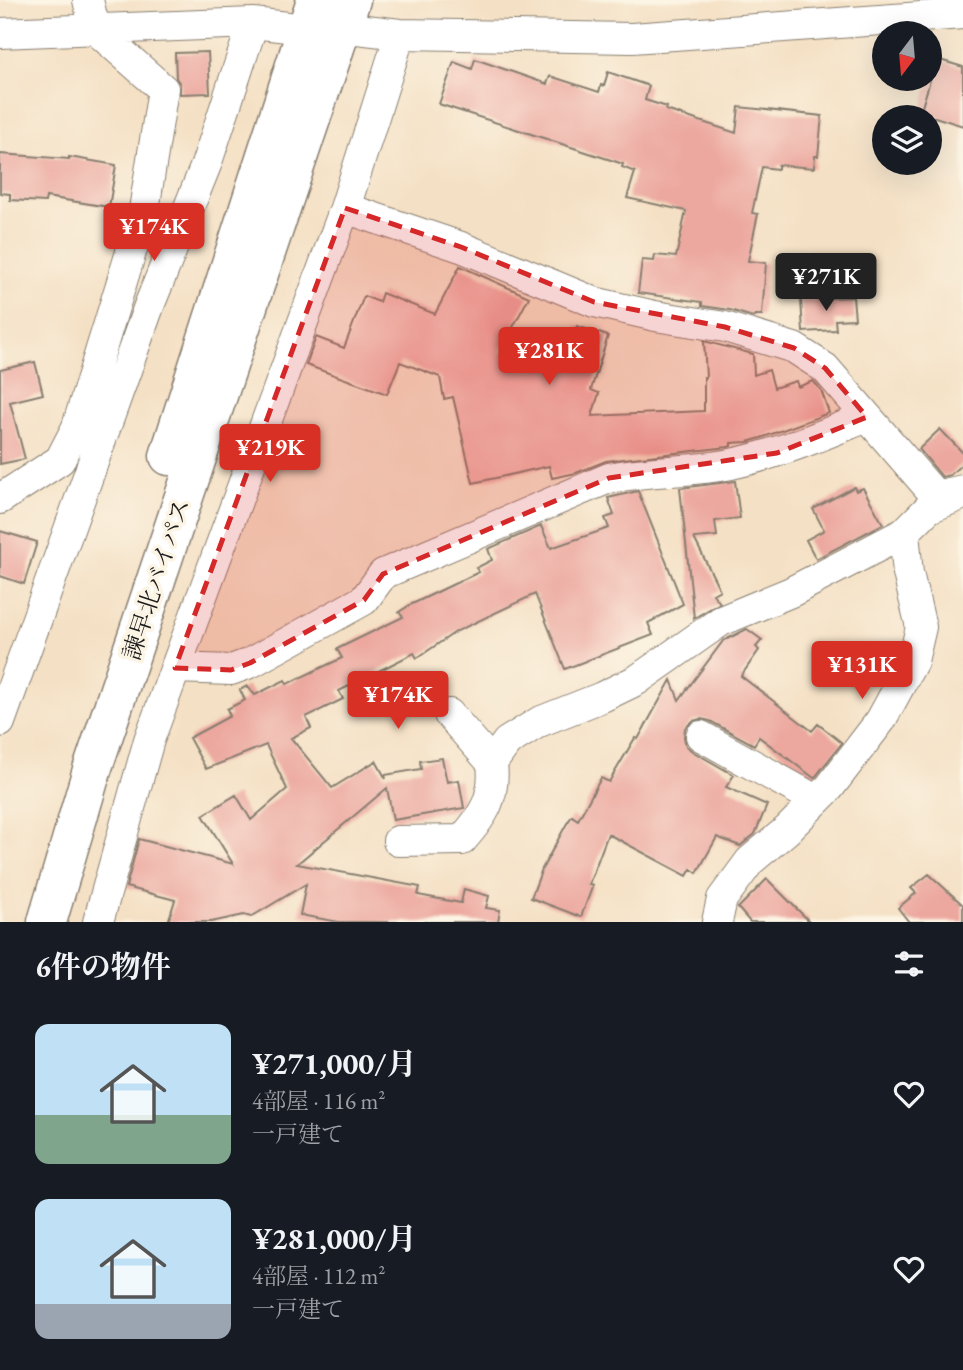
<!DOCTYPE html>
<html lang="ja">
<meta charset="utf-8">
<style>
:root{--surface:#171b24;--page:#242831;--text:#f1f3f6;--muted:#9ea1a6;--accent:#d93025}
body{margin:0;font-family:"EB Garamond","Noto Serif JP",serif;background:var(--page);color:var(--text);height:100vh;display:flex;flex-direction:column;font-size:26px;white-space:nowrap}
*{box-sizing:border-box;margin:0}
p{font-size:23px;color:var(--muted)}
.icon{flex:none;width:38px;height:38px;fill:none;stroke:currentColor;stroke-width:2;stroke-linecap:round;stroke-linejoin:round}
.map{position:relative;height:922px;overflow:hidden}
.side{display:flex;flex-direction:column;background:var(--surface);flex:1}
.side>*{flex:none}
.needle{width:46px;rotate:196deg}
.controls{position:absolute;left:872px;top:21px;display:grid;gap:14px}
.controls a{display:grid;place-items:center;width:70px;height:70px;border-radius:50%;background:var(--surface);box-shadow:0 7px 28px #0002;font-size:35px}
.price{position:absolute;translate:-50% -60px;padding:0 16px;border-radius:7px;background:var(--accent);color:#fff;font-size:23px;line-height:46px;filter:drop-shadow(0 2px 4px #0008)}
.price::after{content:'';position:absolute;left:50%;top:42px;width:21px;height:16px;margin-left:-10px;background:inherit;clip-path:polygon(0 0,100% 0,50% 100%)}
.price.selected{background:#222;color:#fff}
ul{padding:0;list-style:none}
li{display:flex;align-items:center;gap:21px;height:175px;padding:0 35px}
li span{display:grid;place-items:center;flex:none;width:196px;height:140px;border-radius:14px;color:#555}
li>.icon{margin-inline-start:auto}
span .icon{width:84px;height:84px;fill:#fffc;stroke-width:1}
li b{font-size:30px}
h2{display:flex;justify-content:space-between;align-items:center;height:84px;padding:0 35px;font-size:30px}
.map>svg:first-child{display:block}
</style>
<div class="map">
<svg width="963" height="922" viewBox="0 0 963 922">
<rect width="100%" height="100%" fill="#fcf5e5"/>
<filter id="ink" filterUnits="userSpaceOnUse"><feTurbulence type="fractalNoise" baseFrequency=".0143" numOctaves="2"/><feDisplacementMap in="SourceGraphic" scale="14" xChannelSelector="R" yChannelSelector="G"/><feConvolveMatrix kernelMatrix="1 2 1 2 8 2 1 2 1" color-interpolation-filters="sRGB"/></filter>
<filter id="wash" filterUnits="userSpaceOnUse"><feTurbulence type="fractalNoise" baseFrequency=".00686" numOctaves="4" result="noise"/><feDisplacementMap in="SourceGraphic" scale="28" xChannelSelector="R" yChannelSelector="G"/><feGaussianBlur stdDeviation="1.57" result="paint"/><feColorMatrix in="noise" values="0 0 0 0 0 0 0 0 0 0 0 0 0 0 0 0 0 1.4 0 .05"/><feComposite in="paint" operator="in"/></filter>
<g filter="url(#wash)">
<rect width="100%" height="100%" fill="#f4e0c4"/>
<g id="blocks">
<!-- building -->
<path fill="#eca79f" d="M208 52 210 93 180 94V84L176 78 175 53Z
M475 59 547 84 550 76 599 92 601 85 604 86 608 72 649 86 645 100 667 107 666 110 736 133 739 107 822 116 818 156H815L814 168 778 165V169L762 167 752 213 758 214 748 261 766 263 762 315H755L753 317 730 310 702 306V302L638 293 642 260 654 261 655 255 676 257 686 211 627 198 635 172 622 167 623 164 439 104 454 62 472 69Z
M940 60 963 67V126L935 117H919L935 64 939 66Z
M0 154 69 159V157L116 165 109 207 46 197 45 202 10 200V194L0 193Z
M460 266 529 297 500 352 514 354V356L521 357 520 364 564 369 577 326 608 336 591 390 599 393 592 416 704 411V377H706L704 341 753 354 754 375 769 370 774 388 796 381 798 387 813 381 821 390 829 413 761 438 747 442 731 443V446L728 447 606 461 576 473 552 478 549 466 473 483 453 397 444 399 440 377 400 362 387 394 306 365 316 337 344 348 364 296 379 302 382 293 435 314Z
M853 297 855 319 835 320 836 330 803 332 801 299Z
M35 362 43 394 10 402 25 459 0 464V370Z
M940 429 963 453V463L950 475 942 477 919 449Z
M735 481 740 518 715 521 717 536 694 538 720 590 713 594 720 603 694 618 680 488Z
M854 487 856 491 863 488 883 524 816 559 806 540 824 530 813 509Z
M638 491 683 604 648 623 653 635 565 669 535 594 457 631 417 658 414 653 339 691 343 699 306 717 311 728 291 738 332 788 376 761 386 779 385 775 421 769 420 761 442 758 447 782 459 780 464 808 393 820 387 788 297 864 420 887 418 895 461 903 464 889 489 896 486 908 500 910 498 922H339L300 915 306 884 251 917 244 915 211 922H168L175 900 126 887 139 839 233 864 203 815 236 795 251 820 287 789 266 745 206 769 189 738 230 716 227 709 245 700 240 690 247 686 255 695 285 680 287 684 342 658 337 649 403 617 399 612 410 605 479 572 476 568 492 560 488 549 541 526 551 548 609 528 605 518 614 515 608 498Z
M0 531 37 542 24 584 0 576Z
M747 629 762 640 756 647 759 650 741 676 812 731 818 724 842 743 816 776 814 778 759 737 754 745 710 721 701 719 693 721 685 728 684 737 686 746 692 751 734 775 726 787 767 805 755 834 740 846 717 837 697 873 691 869 687 876 608 834 589 884 593 885 581 917 531 898 542 869 566 825 572 816 578 820 601 778 609 782 635 738 638 739 671 680 679 700 723 641Z
M929 874 963 905V922H909L898 908 916 893 911 888Z
M767 879 810 922H750L738 908Z"/>
</g>
</g>
<g filter="url(#ink)">
<use href="#blocks" fill-opacity="0" stroke="#887e70" stroke-width="2"/>
<g fill="none" stroke-linecap="round" stroke-linejoin="round">
<!-- minor casing -->
<g stroke="#887e70" stroke-width="32">
<path id="minor" d="M0 33 253 23 305 29 340 27 400 34 632 38 963 14
M345 208 461 247 594 302 655 316 725 327 794 348 825 368 936 496 963 490
M0 499 60 460 77 427 144 210 163 89 95 29 88 0
M175 668 231 670 250 663 364 600 383 574 609 478C649 470 691 472 731 464 779 454 822 435 867 417
M449 714 492 763 507 742 539 722 602 697 637 680 721 621 791 592 904 533
M0 722 149 306 206 165 253 23
M701 736 816 800
M398 841 462 840C484 815 496 797 492 763
M98 922 149 740 345 208 400 34
M717 922 722 899 750 861 787 830 829 788 881 720 913 661 921 627 908 573 904 533 929 508 959 496"/>
</g>
<!-- highway casing -->
<g stroke="#887e70" stroke-width="41">
<path id="highway" d="M169 456 316 0
M47 922 92 770 351 0"/>
</g>
<!-- minor -->
<use href="#minor" stroke="#fff" stroke-width="30"/>
<!-- highway -->
<use href="#highway" stroke="#fff" stroke-width="38"/>
</g>
</g>
<!-- marked area -->
<path fill="#d62828" fill-opacity="0.2" stroke="#d62828" stroke-width="5" stroke-dasharray="14 9" stroke-linejoin="round" d="M345 208 461 247 594 302 725 327 794 348 825 368 867 417 777 453 609 478 383 574 364 600 250 663 231 670 175 668Z"/>
<g text-anchor="middle" dominant-baseline="central" stroke-width="7" stroke-linejoin="round" paint-order="stroke">
<!-- street labels -->
<g font-size="24" fill="#1c1c1c" stroke="#fcf5e5">
<text transform="translate(156 579) rotate(-72)">諫早北バイパス</text>
</g>
</g>
</svg>
<div class="controls">
<a><svg class="needle" viewBox="-14 -14 28 28"><path d="M0-13l5 13h-10z" fill="#e53935"/><path d="M0 13l5-13h-10z" fill="#9ea1a6"/></svg></a>
<a><svg class="icon" aria-label="layers" viewBox="0 0 24 24"><path d="M12 4l9 5-9 5-9-5zM3 14l9 5 9-5"/></svg></a>
</div>
<b class="price" style="left:154px;top:263px">¥174K</b>
<b class="price selected" style="left:826px;top:313px">¥271K</b>
<b class="price" style="left:549px;top:387px">¥281K</b>
<b class="price" style="left:270px;top:484px">¥219K</b>
<b class="price" style="left:862px;top:701px">¥131K</b>
<b class="price" style="left:398px;top:731px">¥174K</b>
</div>
<section class="side">
<h2>6件の物件<svg class="icon" aria-label="filters" viewBox="0 0 24 24"><path d="M4 7h16M4 17h16"/><circle cx="9" cy="7" r="2"/><circle cx="15" cy="17" r="2"/></svg></h2>
<ul>
<li><span style="background:linear-gradient(#bfe0f5 65%,#7fa58c 0)"><svg class="icon" aria-label="home" viewBox="0 0 24 24"><path d="M3 11l9-7 9 7M6 9v11h12V9"/></svg></span><div><b>¥271,000/月</b><p>4部屋 · 116 m²</p><p>一戸建て</p></div><svg class="icon" aria-label="heart" viewBox="0 0 24 24"><path d="M12 20l-8-8c-3-5 5-10 8-4 3-6 11-1 8 4z"/></svg></li>
<li><span style="background:linear-gradient(#bfe0f5 75%,#9aa5b1 0)"><svg class="icon" aria-label="home" viewBox="0 0 24 24"><path d="M3 11l9-7 9 7M6 9v11h12V9"/></svg></span><div><b>¥281,000/月</b><p>4部屋 · 112 m²</p><p>一戸建て</p></div><svg class="icon" aria-label="heart" viewBox="0 0 24 24"><path d="M12 20l-8-8c-3-5 5-10 8-4 3-6 11-1 8 4z"/></svg></li>
</ul>
</section>
